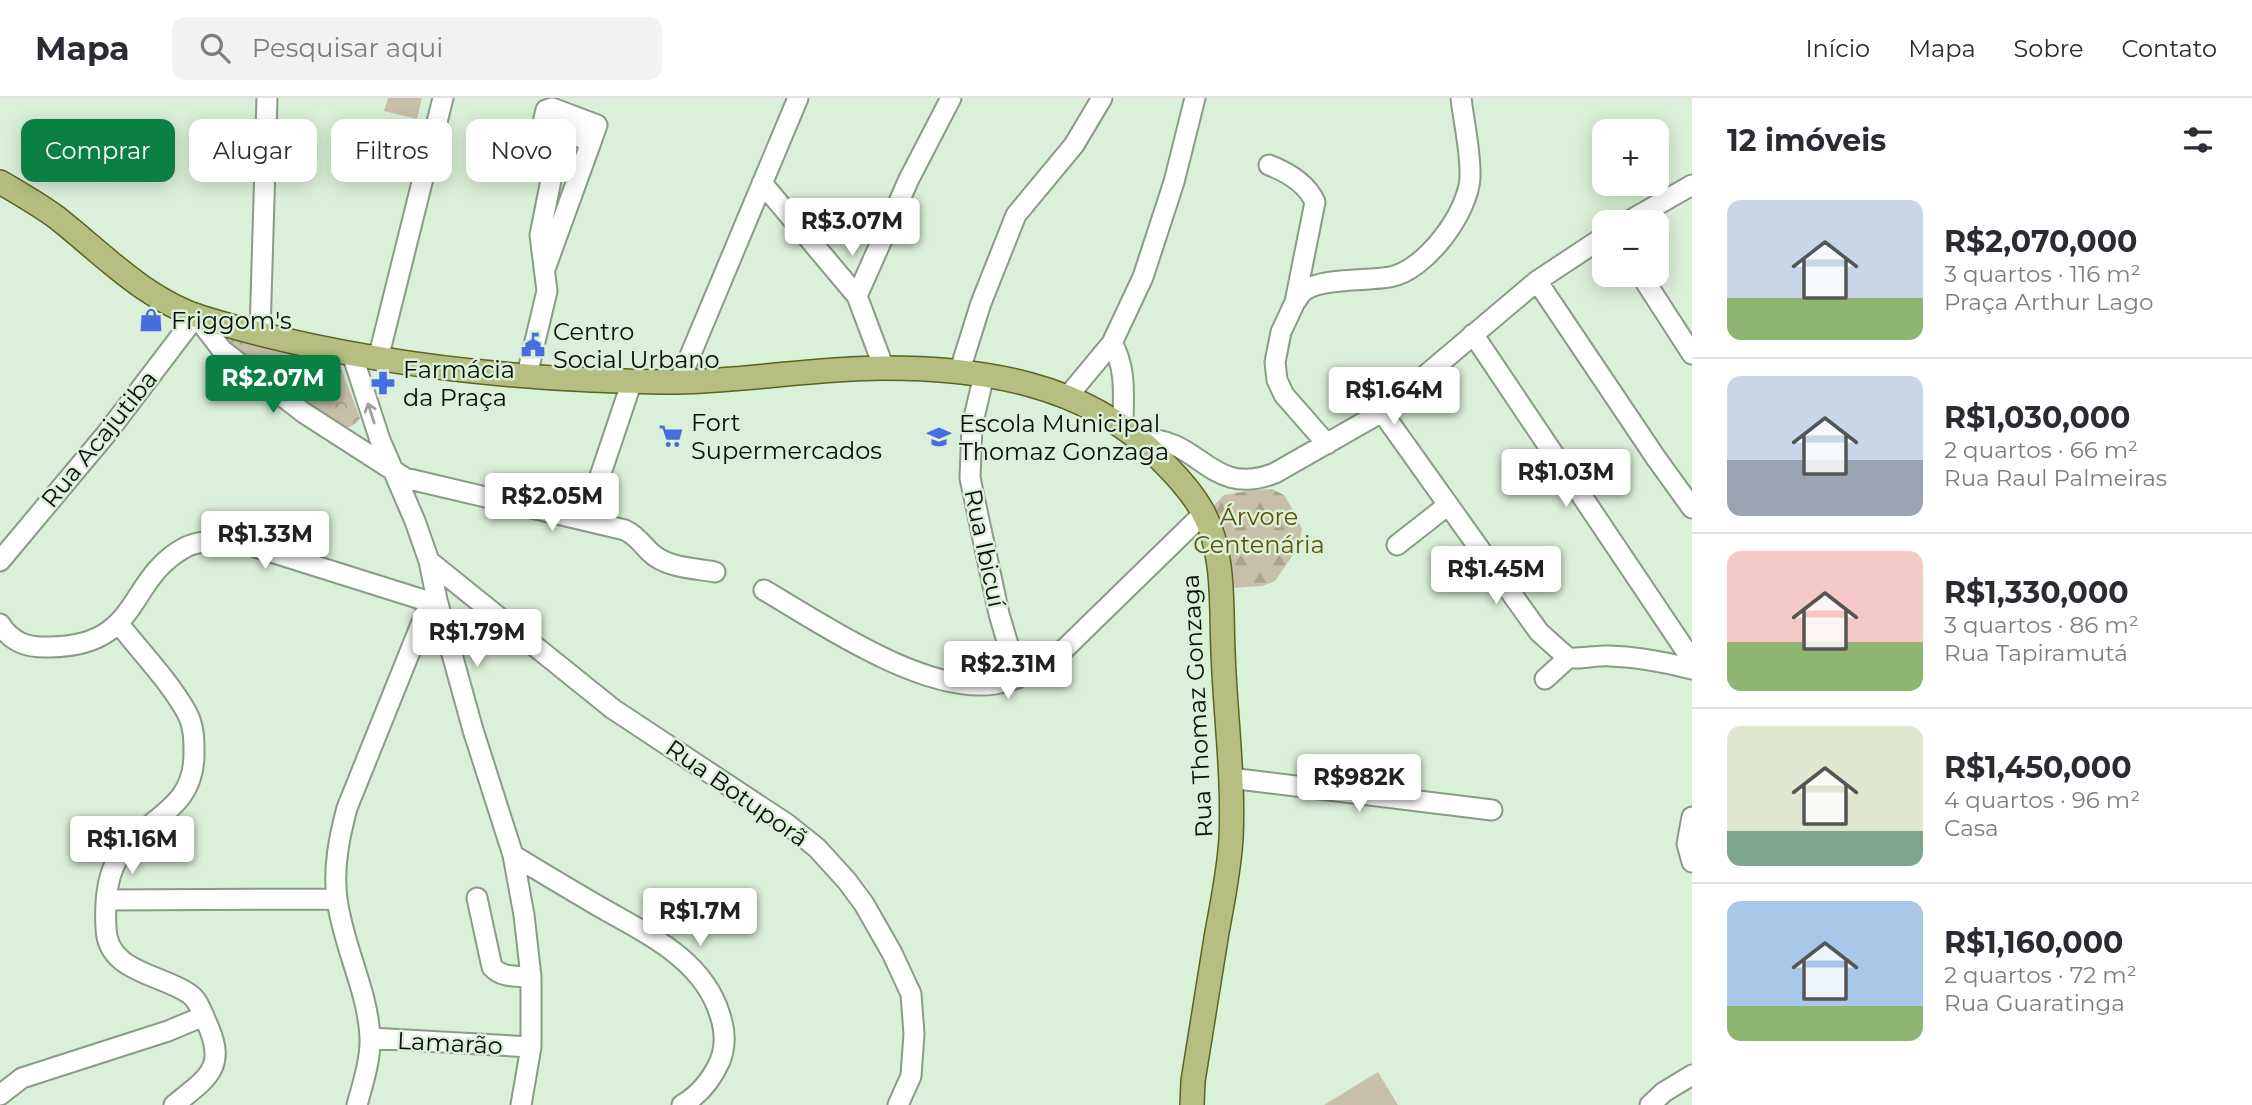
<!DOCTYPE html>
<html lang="pt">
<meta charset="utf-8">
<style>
:root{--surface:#fff;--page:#f2f2f3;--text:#2b2b33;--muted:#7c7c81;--line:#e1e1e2;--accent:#0b8043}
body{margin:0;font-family:Montserrat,sans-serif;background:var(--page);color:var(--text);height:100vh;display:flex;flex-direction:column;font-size:26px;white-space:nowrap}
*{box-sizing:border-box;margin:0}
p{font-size:23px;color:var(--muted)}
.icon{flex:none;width:38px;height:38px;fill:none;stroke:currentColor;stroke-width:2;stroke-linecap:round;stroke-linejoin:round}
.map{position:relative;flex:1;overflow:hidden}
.side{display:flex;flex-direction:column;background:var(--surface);width:560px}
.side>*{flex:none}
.hud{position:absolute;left:21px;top:21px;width:665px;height:63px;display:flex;gap:14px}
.tools{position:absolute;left:1592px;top:21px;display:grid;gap:14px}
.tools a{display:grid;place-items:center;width:77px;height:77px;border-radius:14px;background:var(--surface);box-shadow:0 4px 18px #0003;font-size:35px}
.price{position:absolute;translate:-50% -60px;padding:0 16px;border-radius:7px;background:#fff;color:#222;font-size:23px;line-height:46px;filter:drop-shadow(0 2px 4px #0008)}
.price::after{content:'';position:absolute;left:50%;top:42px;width:21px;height:16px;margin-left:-10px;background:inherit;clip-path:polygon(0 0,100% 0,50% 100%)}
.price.active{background:var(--accent);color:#fff}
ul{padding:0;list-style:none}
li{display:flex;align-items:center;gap:21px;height:175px;padding:0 35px}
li+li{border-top:2px solid var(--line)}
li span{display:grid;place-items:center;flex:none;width:196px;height:140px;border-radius:14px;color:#555}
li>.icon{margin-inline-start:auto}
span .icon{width:84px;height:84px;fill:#fffc;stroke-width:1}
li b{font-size:30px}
h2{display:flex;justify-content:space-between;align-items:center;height:84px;padding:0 35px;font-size:30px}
.chip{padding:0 24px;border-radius:14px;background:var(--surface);box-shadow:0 4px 18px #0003;font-size:24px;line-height:63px}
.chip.active{background:var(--accent);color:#fff}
header{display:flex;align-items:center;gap:42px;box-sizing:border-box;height:98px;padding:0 35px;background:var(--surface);border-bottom:2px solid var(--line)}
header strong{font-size:33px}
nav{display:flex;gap:38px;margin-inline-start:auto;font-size:24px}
.search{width:490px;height:63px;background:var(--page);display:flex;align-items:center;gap:18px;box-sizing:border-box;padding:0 24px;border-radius:14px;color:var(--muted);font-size:26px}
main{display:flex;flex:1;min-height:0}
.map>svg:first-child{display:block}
</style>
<header>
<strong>Mapa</strong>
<div class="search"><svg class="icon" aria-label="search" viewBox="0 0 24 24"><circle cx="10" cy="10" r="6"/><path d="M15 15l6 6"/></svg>Pesquisar aqui</div>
<nav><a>Início</a><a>Mapa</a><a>Sobre</a><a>Contato</a></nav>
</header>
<main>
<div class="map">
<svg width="1692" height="1007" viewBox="0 0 1692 1007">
<defs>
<pattern id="forest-firs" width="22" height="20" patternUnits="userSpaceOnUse" patternTransform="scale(1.75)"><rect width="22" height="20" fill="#c7bfa7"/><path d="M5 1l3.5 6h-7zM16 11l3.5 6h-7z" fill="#a9a38e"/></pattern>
<pattern id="park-crowns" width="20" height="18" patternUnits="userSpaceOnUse" patternTransform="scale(1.75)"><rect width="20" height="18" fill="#c7bfa7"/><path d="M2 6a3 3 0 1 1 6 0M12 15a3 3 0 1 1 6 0" fill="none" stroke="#a9a38e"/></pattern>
</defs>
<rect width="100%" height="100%" fill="#dbf0d8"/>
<!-- forest -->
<path fill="url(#forest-firs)" d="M1272 391 1284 397 1293 412 1302 431 1299 448 1275 483 1262 488 1231 490 1208 414 1224 397 1253 392Z"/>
<!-- park -->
<path fill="url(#park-crowns)" d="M233 241 324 261 341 270 360 320C354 330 346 331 336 328L228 246V243Z"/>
<!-- pitch -->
<path fill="#c7bfa7" d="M388 0H422L417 21 384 13Z
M1378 974 1398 1007H1324Z"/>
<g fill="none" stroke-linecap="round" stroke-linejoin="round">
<!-- minor casing -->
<g stroke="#889c86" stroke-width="23">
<path id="minor" d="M1269 67C1287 74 1307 86 1315 104L1295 204 1281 234 1275 264 1277 282 1284 297 1327 346
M762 85 857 198 884 270
M1627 124 1692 87
M545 171 591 44 597 27 552 10 546 12 544 20 548 25 591 44
M1641 177 1692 256
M1537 183 1656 360 1692 410
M857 198 909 81 951 0
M1295 204C1298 201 1301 194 1305 192 1324 180 1367 183 1390 179 1425 173 1468 115 1470 80 1471 54 1464 26 1461 0
M260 235 267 0
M1473 236 1692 562
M1112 245C1127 271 1123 299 1123 328
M352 256 380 342 415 423 429 463 437 502 473 632 513 757 524 817 531 879V949L521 1007
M378 261 443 0
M959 275 981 205 1016 117 1074 47 1102 0
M527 277 547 193 540 137 556 57
M984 277 972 328 970 380 999 516 1018 580
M679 284 798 0
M1068 298 1112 245 1143 179 1174 84 1195 0
M1382 314 1539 534 1568 560C1582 561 1597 557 1611 558 1639 559 1665 564 1692 571
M1140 341C1201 338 1209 401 1275 375L1382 314 1537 183 1605 138
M595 393 632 283
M1397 447 1448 407
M0 463 107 335 196 218 222 252 304 315 405 380 625 432C637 438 641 445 650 454 666 470 694 470 715 474
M429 463 613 611 787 726 817 750 847 783 864 806 892 855 911 896 914 936 911 978 898 1007
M764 492C822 526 925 597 995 586 1013 583 1029 575 1046 569L1204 415
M0 526C12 545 28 550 50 549 143 548 125 481 186 449 200 442 218 443 233 442L430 504
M119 526C141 554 170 584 187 615 194 628 194 641 194 656 194 719 135 720 114 768 106 786 105 811 106 830 107 874 160 876 188 895 197 900 201 912 205 921 228 969 210 978 174 1007
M1545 581 1568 560
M1230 680 1492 712
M1692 719 1687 746 1692 764
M513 757C542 775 571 792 600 809 647 836 703 861 720 917 725 932 726 948 720 963 712 981 699 997 682 1007
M477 800 492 869C502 880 517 878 531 879
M107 802 337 801
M370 940 531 949
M0 997 22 980 168 933 204 918
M357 1007C363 985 371 961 370 938 367 890 343 848 337 801 333 770 339 740 347 710L430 504 437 502
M1650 1007 1664 994 1692 977"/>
</g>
<!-- major casing -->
<g stroke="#5a6420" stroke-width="26">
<path id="major" d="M0 84C19 95 38 106 56 119 102 155 145 202 203 220 328 258 461 276 592 282 620 283 649 284 677 284 746 283 815 270 884 270 981 270 1083 285 1155 356 1172 373 1191 392 1203 414 1225 454 1221 508 1223 553 1225 615 1234 678 1231 741 1229 772 1223 803 1217 834 1209 884 1201 933 1193 983L1192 1007"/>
</g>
<!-- minor -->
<use href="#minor" stroke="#fff" stroke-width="19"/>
<!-- major -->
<use href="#major" stroke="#b6be81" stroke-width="23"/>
</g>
<!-- one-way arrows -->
<defs><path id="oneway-shaft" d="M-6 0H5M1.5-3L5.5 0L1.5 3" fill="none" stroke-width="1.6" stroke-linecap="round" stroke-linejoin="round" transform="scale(1.75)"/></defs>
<use stroke="#9c9f9c" href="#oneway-shaft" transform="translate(371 315) rotate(-108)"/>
<!-- icons -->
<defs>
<g id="shop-bare" transform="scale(1.89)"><path d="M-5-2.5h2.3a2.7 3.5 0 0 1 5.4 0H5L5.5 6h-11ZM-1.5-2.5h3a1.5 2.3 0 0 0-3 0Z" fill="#486de0" stroke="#dbf0d8" stroke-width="2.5" paint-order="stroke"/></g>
<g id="civic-bare" transform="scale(1.89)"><path d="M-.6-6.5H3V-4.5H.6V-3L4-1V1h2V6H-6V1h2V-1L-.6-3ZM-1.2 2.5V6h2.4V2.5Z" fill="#486de0" stroke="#dbf0d8" stroke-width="2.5" paint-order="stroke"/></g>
<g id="pharmacy-bare" transform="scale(1.89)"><path d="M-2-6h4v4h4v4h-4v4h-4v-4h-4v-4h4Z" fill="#486de0" stroke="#dbf0d8" stroke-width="2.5" paint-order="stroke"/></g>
<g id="supermarket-bare" transform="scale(1.89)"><path d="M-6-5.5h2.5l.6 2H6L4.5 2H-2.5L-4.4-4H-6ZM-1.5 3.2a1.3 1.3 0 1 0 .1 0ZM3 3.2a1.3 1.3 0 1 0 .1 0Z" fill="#486de0" stroke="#dbf0d8" stroke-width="2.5" paint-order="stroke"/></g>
<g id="school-bare" transform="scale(1.89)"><path d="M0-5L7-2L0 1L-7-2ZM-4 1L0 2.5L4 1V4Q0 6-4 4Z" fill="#486de0" stroke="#dbf0d8" stroke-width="2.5" paint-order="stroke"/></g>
</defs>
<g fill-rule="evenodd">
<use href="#shop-bare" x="151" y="222"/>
<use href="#civic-bare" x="533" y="247"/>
<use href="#pharmacy-bare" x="383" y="285"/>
<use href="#supermarket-bare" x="671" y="338"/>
<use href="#school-bare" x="939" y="339"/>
</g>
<g text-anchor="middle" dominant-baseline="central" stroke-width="5" stroke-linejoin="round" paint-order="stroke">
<!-- poi labels -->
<g font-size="24" fill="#070e07" stroke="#dbf0d8" text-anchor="start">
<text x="171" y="222">Friggom's</text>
<text x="553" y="233">Centro<tspan x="553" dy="28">Social Urbano</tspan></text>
<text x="403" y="271">Farmácia<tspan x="403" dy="28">da Praça</tspan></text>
<text x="691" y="324">Fort<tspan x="691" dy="28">Supermercados</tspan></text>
<text x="959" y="325">Escola Municipal<tspan x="959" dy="28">Thomaz Gonzaga</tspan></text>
</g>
<!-- street labels -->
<g font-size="24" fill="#070e07" stroke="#dbf0d8">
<text transform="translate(99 341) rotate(-51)">Rua Acajutiba</text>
<text transform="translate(985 450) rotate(78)">Rua Ibicuí</text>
<text transform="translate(1197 608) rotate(-93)">Rua Thomaz Gonzaga</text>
<text transform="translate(737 695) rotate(35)">Rua Botuporã</text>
<text transform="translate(450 945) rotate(3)">Lamarão</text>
</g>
<!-- park labels -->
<g font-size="24" fill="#624f09" stroke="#dbf0d8">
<text x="1259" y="418">Árvore<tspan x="1259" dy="28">Centenária</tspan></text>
</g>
</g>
</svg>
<div class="tools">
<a>+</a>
<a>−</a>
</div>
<b class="price" style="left:852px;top:160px">R$3.07M</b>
<b class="price active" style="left:273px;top:317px">R$2.07M</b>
<b class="price" style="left:1394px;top:329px">R$1.64M</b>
<b class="price" style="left:1566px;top:411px">R$1.03M</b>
<b class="price" style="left:552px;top:435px">R$2.05M</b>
<b class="price" style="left:265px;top:473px">R$1.33M</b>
<b class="price" style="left:1496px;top:508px">R$1.45M</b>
<b class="price" style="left:477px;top:571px">R$1.79M</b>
<b class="price" style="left:1008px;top:603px">R$2.31M</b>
<b class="price" style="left:1359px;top:716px">R$982K</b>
<b class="price" style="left:132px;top:778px">R$1.16M</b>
<b class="price" style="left:700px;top:850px">R$1.7M</b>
<div class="hud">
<a class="chip active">Comprar</a>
<a class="chip">Alugar</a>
<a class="chip">Filtros</a>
<a class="chip">Novo</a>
</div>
</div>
<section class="side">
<h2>12 imóveis<svg class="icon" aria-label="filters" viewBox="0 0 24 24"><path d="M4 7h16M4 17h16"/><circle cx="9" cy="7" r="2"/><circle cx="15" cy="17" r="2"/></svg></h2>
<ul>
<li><span style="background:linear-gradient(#c9d6e8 70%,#8fb573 0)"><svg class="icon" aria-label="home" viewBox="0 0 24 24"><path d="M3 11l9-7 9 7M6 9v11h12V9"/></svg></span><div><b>R$2,070,000</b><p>3 quartos · 116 m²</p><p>Praça Arthur Lago</p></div></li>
<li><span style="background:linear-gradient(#c9d6e8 60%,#9aa5b1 0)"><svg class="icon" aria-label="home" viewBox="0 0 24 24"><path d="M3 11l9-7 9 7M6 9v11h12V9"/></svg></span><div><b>R$1,030,000</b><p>2 quartos · 66 m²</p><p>Rua Raul Palmeiras</p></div></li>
<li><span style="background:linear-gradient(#f6c9c9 65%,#8fb573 0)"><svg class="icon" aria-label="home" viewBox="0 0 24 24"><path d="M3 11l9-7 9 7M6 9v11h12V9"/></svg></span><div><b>R$1,330,000</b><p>3 quartos · 86 m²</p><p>Rua Tapiramutá</p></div></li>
<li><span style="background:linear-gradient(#dfe7d0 75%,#7fa58c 0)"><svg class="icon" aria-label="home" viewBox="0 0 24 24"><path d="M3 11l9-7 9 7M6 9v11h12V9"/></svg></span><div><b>R$1,450,000</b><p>4 quartos · 96 m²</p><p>Casa</p></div></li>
<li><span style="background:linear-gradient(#a9c7e8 75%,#8fb573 0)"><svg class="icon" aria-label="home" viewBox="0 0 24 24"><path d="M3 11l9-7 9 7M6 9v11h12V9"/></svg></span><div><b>R$1,160,000</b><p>2 quartos · 72 m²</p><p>Rua Guaratinga</p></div></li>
</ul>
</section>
</main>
